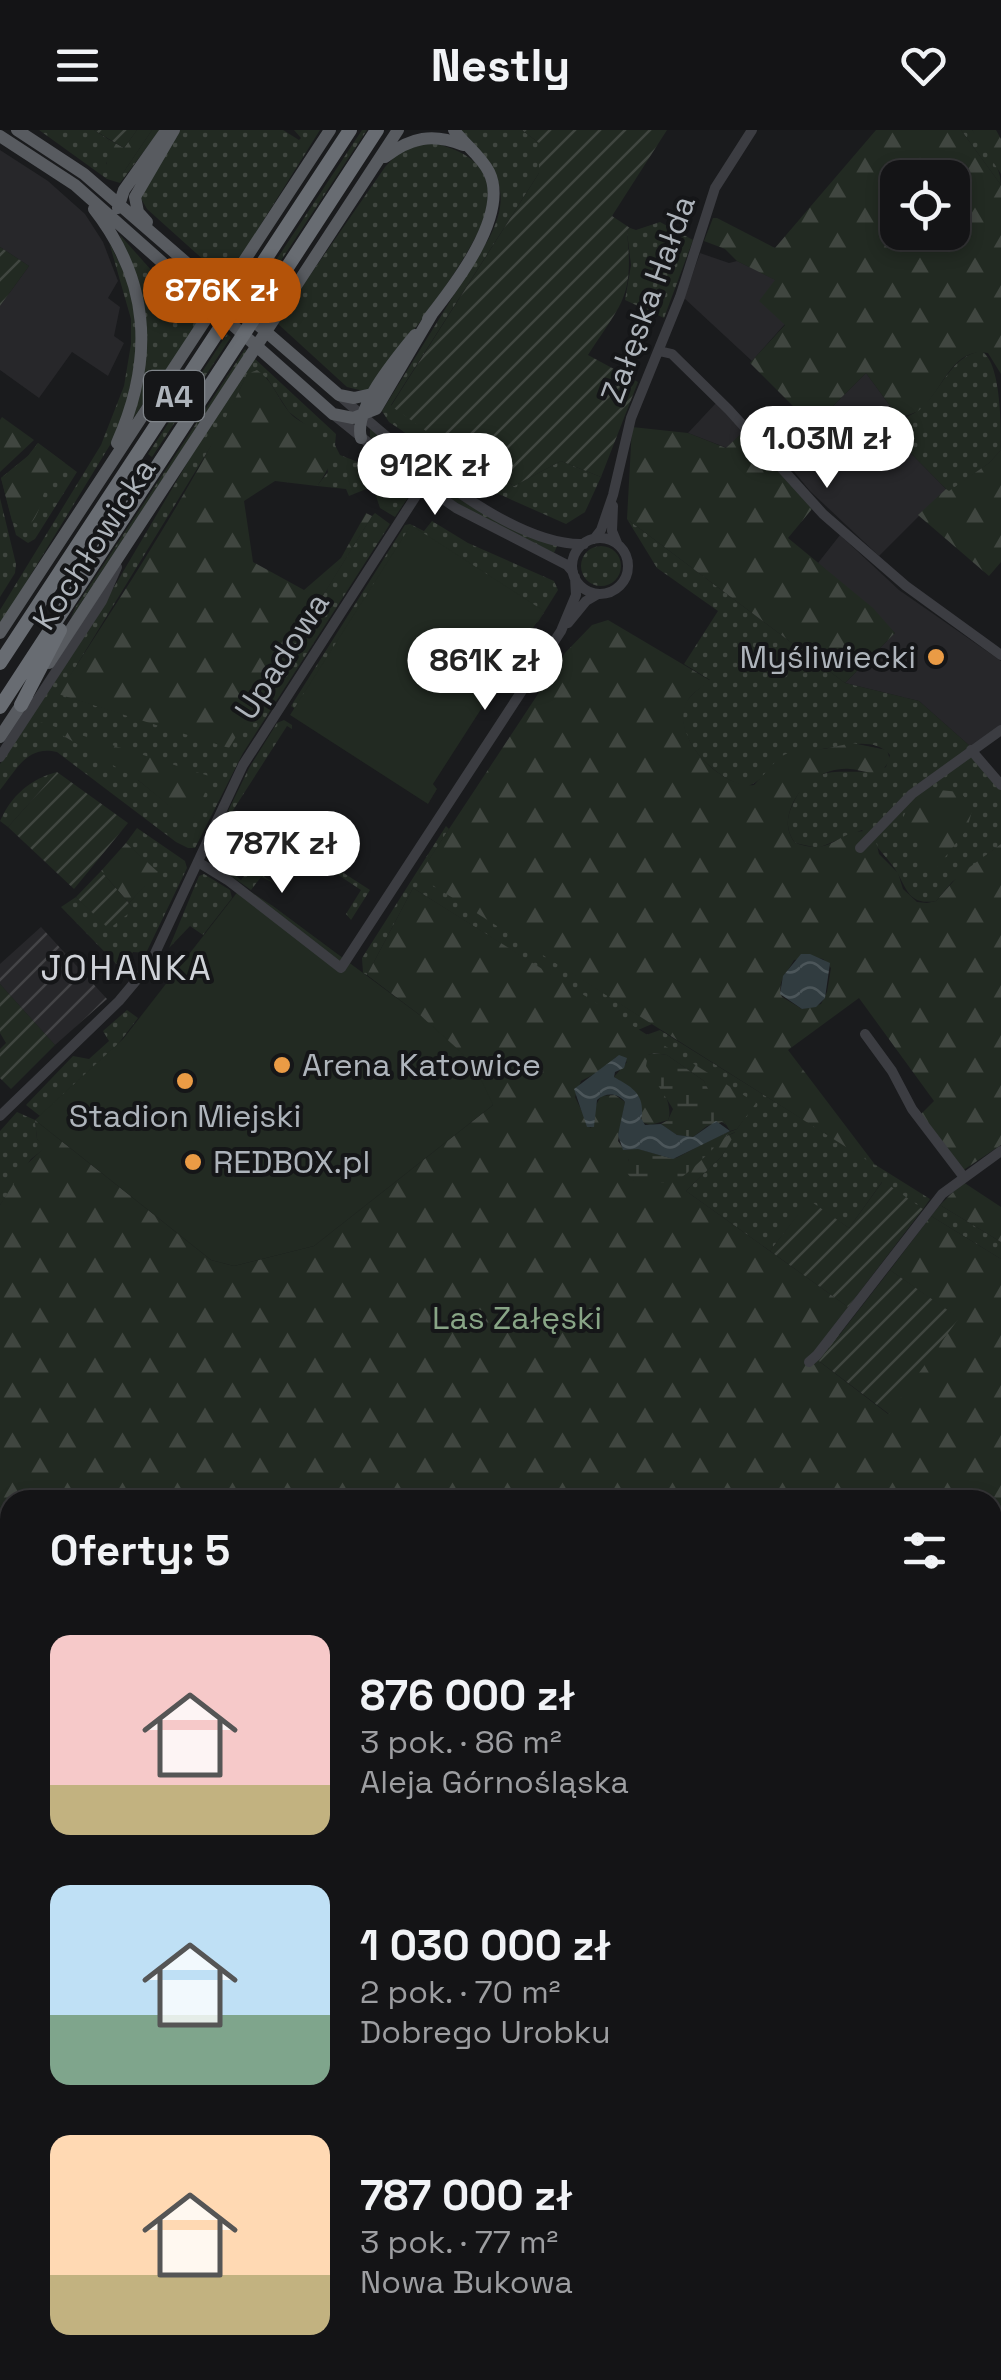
<!DOCTYPE html>
<html lang="pl">
<meta charset="utf-8">
<style>
:root{--surface:#141416;--page:#212123;--text:#f1f3f6;--muted:#9d9ea1;--line:#333335;--accent:#b45309}
body{margin:0;font-family:"Space Grotesk",sans-serif;background:var(--page);color:var(--text);height:100vh;display:flex;flex-direction:column;font-size:38px;white-space:nowrap}
*{box-sizing:border-box;margin:0}
p{font-size:32px;color:var(--muted)}
.icon{flex:none;width:55px;height:55px;fill:none;stroke:currentColor;stroke-width:2;stroke-linecap:round;stroke-linejoin:round}
.map{position:relative;flex:1;overflow:hidden}
.panel{position:absolute;left:0px;top:1360px;width:1002px;height:890px;display:flex;flex-direction:column;background:var(--surface);border-radius:30px 30px 0 0;box-shadow:0 5px 15px #0003,0 0 0 2px var(--line)}
.panel>*{flex:none}
.controls{position:absolute;left:880px;top:30px;display:grid;gap:20px}
.controls a{display:grid;place-items:center;width:90px;height:90px;border-radius:20px;background:var(--surface);box-shadow:0 5px 15px #0003,0 0 0 2px var(--line);font-size:50px}
.price{position:absolute;translate:-50% -85px;padding:0 22px;border-radius:35px;background:#fff;color:#222;font-size:32px;line-height:65px;filter:drop-shadow(0 2px 5px #0008)}
.price::after{content:'';position:absolute;left:50%;top:60px;width:30px;height:22px;margin-left:-15px;background:inherit;clip-path:polygon(0 0,100% 0,50% 100%)}
.price.current{background:var(--accent);color:#fff}
ul{padding:0;list-style:none}
li{display:flex;align-items:center;gap:30px;height:250px;padding:0 50px}
li span{display:grid;place-items:center;flex:none;width:280px;height:200px;border-radius:20px;color:#555}
li>.icon{margin-inline-start:auto}
span .icon{width:120px;height:120px;fill:#fffc;stroke-width:1}
li b{font-size:42px}
h2{display:flex;justify-content:space-between;align-items:center;height:120px;padding:0 50px;font-size:42px}
header{display:flex;justify-content:space-between;align-items:center;height:130px;padding:0 50px;background:var(--surface);font-size:45px;font-weight:600}
.map>svg:first-child{display:block}
</style>
<header><svg class="icon" aria-label="menu" viewBox="0 0 24 24"><path d="M4 6h16M4 12h16M4 18h16"/></svg>Nestly<svg class="icon" aria-label="heart" viewBox="0 0 24 24"><path d="M12 20l-8-8c-3-5 5-10 8-4 3-6 11-1 8 4z"/></svg></header>
<div class="map">
<svg width="1001" height="2250" viewBox="0 0 1001 2250">
<defs>
<pattern id="industrial-furrows" width="10" height="10" patternUnits="userSpaceOnUse" patternTransform="scale(2.5)"><rect width="10" height="10" fill="#27272a"/><path d="M-1 1l2-2M0 10L10 0M9 11l2-2" fill="none" stroke="#444447"/></pattern>
<pattern id="grass-dots" width="8" height="8" patternUnits="userSpaceOnUse" patternTransform="scale(2.5)"><rect width="8" height="8" fill="#222a22"/><path d="M2 2h.1M6 6h.1" fill="none" stroke="#404640" stroke-width="1.8" stroke-linecap="round"/></pattern>
<pattern id="forest-firs" width="22" height="20" patternUnits="userSpaceOnUse" patternTransform="scale(2.5)"><rect width="22" height="20" fill="#222a22"/><path d="M5 1l3.5 6h-7zM16 11l3.5 6h-7z" fill="#404640"/></pattern>
<pattern id="wetland-marsh" width="20" height="14" patternUnits="userSpaceOnUse" patternTransform="scale(2.5)"><rect width="20" height="14" fill="#222a22"/><path d="M1 5h8M5 5V1M11 12h8M15 12V8" fill="none" stroke="#404640"/></pattern>
<pattern id="garden-furrows" width="10" height="10" patternUnits="userSpaceOnUse" patternTransform="scale(2.5)"><rect width="10" height="10" fill="#222a22"/><path d="M-1 1l2-2M0 10L10 0M9 11l2-2" fill="none" stroke="#404640"/></pattern>
<pattern id="water-waves" width="16" height="10" patternUnits="userSpaceOnUse" patternTransform="scale(2.5)"><rect width="16" height="10" fill="#313c40"/><path d="M0 5q4-4 8 0t8 0" fill="none" stroke="#4c565a"/></pattern>
</defs>
<rect width="100%" height="100%" fill="#1a1b1d"/>
<!-- built -->
<path fill="#27272a" d="M0 20 48 51 85 84 103 112 118 151 108 168 120 177 114 206 124 213 108 246 72 222 39 268 0 240V176L29 136 0 117Z
M700 123 729 133 737 131 776 150 785 194 752 231 684 168Z
M866 243 899 288 888 300 946 359 879 426 810 361 773 316 802 286 813 296Z
M716 273 745 300 727 318 688 303Z
M840 405 899 460 1001 531V598L971 617 919 571 845 553 895 503 818 433Z"/>
<!-- industrial -->
<path fill="url(#industrial-furrows)" d="M41 797 107 869 55 915 0 854V834Z"/>
<!-- grass -->
<path fill="url(#grass-dots)" fill-rule="evenodd" d="M39 0H94L108 9 112 19 106 34 123 43 152 0H160L120 53 107 49Z
M180 0H283L299 10 301 8 294 0H320L226 150 147 79 140 67Z
M362 0H367L253 173 249 171Z
M459 0H522L539 13V43L391 275 471 333 465 342 389 292 382 281 488 110C515 60 496 35 459 0Z
M961 0H972C985 16 1001 35 1001 55Z
M430 12C460 20 486 29 489 64 493 106 394 224 368 262L347 257 277 193 385 37 399 22Z
M660 92 693 110 664 188 625 170 631 135 627 102 630 98 636 100Z
M120 105 152 141 204 184 132 290 145 238 146 206Z
M109 112 131 157 138 220 121 297 0 495V480L101 315 124 256 131 214V189Z
M227 204 231 207 152 327 148 324Z
M245 219 247 221 71 488 75 478Z
M981 221C1001 231 1001 294 1001 320L989 333 949 362 888 300C899 288 912 287 922 277 943 258 950 227 981 221Z
M254 228 336 304 335 315 340 325 373 338 371 357 349 366 346 359 317 356 328 342 320 306 289 282 267 248 247 244 222 298 59 564 229 617 372 386 375 383 390 394 243 623 195 718H188L176 712 57 622C27 615 17 639 0 660V634L104 474 209 296ZM211 647 191 693 138 650Z
M370 298 440 355 437 360 376 314 370 307Z
M38 313 77 342 35 409 28 413 16 405 1 348 28 326Z
M561 331 601 347 585 382 566 394 494 362 503 349 514 356Z
M386 349 409 366 395 387 380 378 376 366Z
M446 359 558 414 554 423 488 392 443 364Z
M0 368 16 434 15 443 0 467Z
M627 389 845 553 919 571 971 617 967 620 1001 660V714L952 752 936 771C908 776 907 758 895 739 886 726 873 713 862 700L818 718 795 713C786 701 786 689 792 676 815 622 852 652 886 637L890 625C875 606 843 616 822 619 808 622 798 618 784 626 770 634 764 651 748 656 718 653 670 606 686 573 691 563 702 557 710 550L684 534 718 481 657 438Z
M432 391 468 413 554 451 558 460 538 492 335 606 291 576 405 395 410 394 424 401Z
M581 436a20 20 0 1 1 40 0a20 20 0 1 1-40 0Z
M284 590 292 595V599L287 596 221 699 226 703 223 709 254 729 250 737 274 753 261 747 251 760 210 731 208 722 249 638 277 593ZM223 719 249 739 241 750 215 730Z
M57 642 8 697 0 691C11 666 30 649 57 642Z
M446 696 449 699 419 745 652 894 638 900 413 758 367 845 363 843 362 828Z
M137 698 185 731 187 738 146 823 133 822 125 834 134 841 130 848 61 777 76 767 109 798 133 778 129 773 157 742 126 713Z
M308 720 370 760 351 790 346 784 361 760 305 723Z
M204 744 230 760 232 768 203 805 190 796 169 818 199 746Z
M127 880 138 888 73 973 49 993 26 975 73 926 89 929 109 911 103 901Z
M660 900 930 1069 923 1079 882 1052 849 1098 809 1071 770 1121 686 1061 722 1026 735 1002 720 1009 675 1051H634L627 1043 629 1030 623 1020 638 1019 667 1028H678L709 1010 737 999 755 973 646 905Z
M17 982 35 990 37 1009 45 1018 31 1029 0 1075V1001Z
M940 1075 1001 1112V1129L931 1086Z"/>
<!-- forest -->
<path fill="url(#forest-firs)" fill-rule="evenodd" d="M137 0H152L123 43 114 47 108 45C102 33 113 24 108 9L124 18Z
M876 0H961L1001 55V244L988 223C953 216 943 259 922 278 915 284 906 285 899 288L866 243 813 296 750 233 785 195 759 171 775 150 737 131 725 119 704 111 713 88H717L775 118ZM898 48H952V102H898Z
M972 0H996L1001 9V44Z
M257 240C273 251 278 269 290 283 296 290 303 292 310 297 336 315 335 333 317 356L275 351 244 371 253 432 304 460 341 428 366 383 372 386 229 618 58 564C125 460 195 356 247 244Z
M393 277 468 331 456 335 404 302 392 290Z
M2 287 34 310 0 342V290Z
M632 297 688 303 726 318 745 300 812 379 788 408 873 478 895 503 845 553 627 389Z
M38 313 65 333C36 351 48 386 23 399L12 391 1 348 28 326Z
M1001 320V432L989 446 918 385 946 359 949 361 989 333Z
M608 490 711 551C702 557 691 563 687 572 669 606 721 659 754 655L780 627 794 620 824 619 852 613 887 620 890 630 882 641C869 645 862 640 850 639 826 637 802 653 792 675 786 689 786 701 795 713 834 727 836 700 867 701L875 707 879 724 898 743 903 759 917 772 927 773 936 771 959 745 1001 714V1015L962 1041 920 985 934 971 859 868 788 920 876 1036 418 746 565 523 592 495ZM813 827 823 829 831 838 827 862 821 874 802 879 782 867C776 852 787 843 794 830Z
M40 592 212 647 191 694 138 650Z
M928 659 960 662 973 677 967 699 935 740C917 734 923 718 914 702 911 697 906 693 903 688L911 670Z
M126 713 158 742 129 773 101 741Z
M413 758 756 973 737 999 730 1001 717 980 704 951 667 925 654 923 648 925C655 944 675 975 668 990L650 995 642 992C640 970 633 958 614 947L627 932 616 927 604 939 581 951 575 967 590 998 594 996 595 977 601 966 615 965 625 972 618 1011 627 1024 634 1051H675L720 1009 736 1002 722 1026 686 1061 855 1182 820 1232 888 1284 958 1188 890 1140 931 1086 1001 1129V2250H0V1075L25 1036 44 1018 37 1009 35 990 211 1130 234 1136 314 1116 493 975 421 886 367 845ZM10 1370H992V2240H10Z
M963 1052 1001 1077V1112L940 1075Z"/>
<!-- wetland -->
<path fill="url(#wetland-marsh)" d="M654 923 667 925 704 951 726 995 722 992 707 996 693 1007 677 1005 661 994 668 990 673 979 646 936 648 925Z
M730 1001C725 1008 684 1048 676 1051 665 1055 646 1050 634 1051L627 1043 629 1030 623 1020 638 1019 674 1029Z"/>
<!-- garden -->
<path fill="url(#garden-furrows)" d="M94 0H137L124 18Z
M522 0H667L612 86 630 98 627 102C634 168 622 172 588 225L638 252 601 347 561 331 514 356 474 329 471 333 391 276 539 43V13Z
M0 117 29 136 0 176Z
M57 642 128 693 74 759 8 697Z
M101 741 134 779 109 799 76 767Z
M0 854 55 915 11 959 0 948V919L6 913 0 903Z
M883 1051 923 1079 848 1177 770 1121 809 1070 849 1098Z
M890 1140 959 1188 889 1284 819 1231Z"/>
<!-- pitch -->
<path fill="#222a22" d="M411 395 544 481 433 654 437 659 428 674 290 585Z
M242 756 273 776 421 886 461 922 480 947 493 975 314 1116 234 1136 211 1130 35 990 123 909Z"/>
<!-- water -->
<path fill="url(#water-waves)" d="M801 824H810L830 833 825 868 816 877 802 879 780 864 783 846Z
M619 925 627 928 624 938 615 942 614 947C626 954 642 961 642 979 643 995 637 980 645 995L661 994 677 1005 693 1007 716 991 730 1001 673 1029 638 1019 623 1020 618 1005 625 972C617 962 605 963 597 970L594 997H587L574 959Z"/>
<g fill="none" stroke-linecap="round" stroke-linejoin="round">
<!-- minor -->
<path stroke="#3c3d42" stroke-width="10" d="M659 221 672 224 729 280 823 384 906 456 1001 525
M340 266C394 314 508 417 584 414
M334 285 402 340 456 378 567 435 573 442
M613 376 612 401 617 413
M572 436a28 28 0 1 1 56 0a28 28 0 1 1-56 0Z
M594 409 601 400 613 365 631 288 680 167 715 58 752 0
M568 493 586 471 598 464
M971 620 1001 655
M0 627 102 471 117 437
M860 718 912 664 1001 600
M198 732 229 751 341 838 561 501 576 465 575 447
M865 904 892 941 912 979 963 1046
M0 986 119 871 150 834 243 635 423 355
M809 1232 817 1225 942 1064 1001 1021"/>
<!-- major -->
<path stroke="#585b60" stroke-width="12" d="M17 0 84 44 339 265 354 268 372 264
M0 6 75 55 333 284 353 288 376 279 432 184
M385 27C411 7 433 3 463 15
M118 78 124 60 165 2
M94 79C151 152 154 230 117 313
M147 92 138 82 135 67 174 0
M428 189C454 156 510 85 489 42 481 26 465 15 454 0
M361 308C353 279 397 227 415 205
M0 503 330 0
M49 533 398 0
M0 607 27 566"/>
<!-- highway -->
<path stroke="#686c72" stroke-width="14" d="M0 533 350 0
M21 575 60 500
M0 577 377 0"/>
</g>
<!-- markers -->
<g fill="#ea9b45" stroke="#151618" stroke-width="4">
<circle cx="936" cy="527" r="10"/>
<circle cx="282" cy="935" r="10"/>
<circle cx="185" cy="951" r="10"/>
<circle cx="193" cy="1032" r="10"/>
</g>
<g text-anchor="middle" dominant-baseline="central" stroke-width="8" stroke-linejoin="round" paint-order="stroke">
<!-- shield labels -->
<rect fill="#151618" stroke="#80858a" stroke-width="2.5" x="144" y="241" width="60" height="50" rx="8"/>
<g font-size="30" font-weight="bold" fill="#aeb4bb">
<text x="174" y="266">A4</text>
</g>
<!-- street labels -->
<g font-size="32" fill="#aeb4bb" stroke="#151618">
<text transform="translate(648 169) rotate(-70)">Załęska Hałda</text>
<text transform="translate(94 414) rotate(-57)">Kochłowicka</text>
<text transform="translate(282 526) rotate(-57)">Upadowa</text>
</g>
<!-- poi labels -->
<g font-size="32" fill="#aeb4bb" stroke="#151618" text-anchor="start">
<text x="916" y="527" text-anchor="end">Myśliwiecki</text>
<text x="302" y="935">Arena Katowice</text>
<text x="185" y="986" text-anchor="middle">Stadion Miejski</text>
<text x="213" y="1032">REDBOX.pl</text>
</g>
<!-- park labels -->
<g font-size="32" fill="#88a586" stroke="#151618">
<text x="517" y="1188">Las Załęski</text>
</g>
<!-- neighbourhood labels -->
<g font-size="35" letter-spacing="2.5" fill="#cfd2d8" stroke="#151618">
<text x="127" y="838">JOHANKA</text>
</g>
</g>
</svg>
<div class="controls">
<a><svg class="icon" aria-label="locate" viewBox="0 0 24 24"><circle cx="12" cy="12" r="6"/><path d="M12 2v4M12 18v4M2 12h4M18 12h4"/></svg></a>
</div>
<b class="price current" style="left:222px;top:213px">876K zł</b>
<b class="price" style="left:827px;top:361px">1.03M zł</b>
<b class="price" style="left:435px;top:388px">912K zł</b>
<b class="price" style="left:485px;top:583px">861K zł</b>
<b class="price" style="left:282px;top:766px">787K zł</b>
<section class="panel">
<h2>Oferty: 5<svg class="icon" aria-label="filters" viewBox="0 0 24 24"><path d="M4 7h16M4 17h16"/><circle cx="9" cy="7" r="2"/><circle cx="15" cy="17" r="2"/></svg></h2>
<ul>
<li><span style="background:linear-gradient(#f6c9c9 75%,#c2b280 0)"><svg class="icon" aria-label="home" viewBox="0 0 24 24"><path d="M3 11l9-7 9 7M6 9v11h12V9"/></svg></span><div><b>876 000 zł</b><p>3 pok. · 86 m²</p><p>Aleja Górnośląska</p></div></li>
<li><span style="background:linear-gradient(#bfe0f5 65%,#7fa58c 0)"><svg class="icon" aria-label="home" viewBox="0 0 24 24"><path d="M3 11l9-7 9 7M6 9v11h12V9"/></svg></span><div><b>1 030 000 zł</b><p>2 pok. · 70 m²</p><p>Dobrego Urobku</p></div></li>
<li><span style="background:linear-gradient(#ffd9b3 70%,#c2b280 0)"><svg class="icon" aria-label="home" viewBox="0 0 24 24"><path d="M3 11l9-7 9 7M6 9v11h12V9"/></svg></span><div><b>787 000 zł</b><p>3 pok. · 77 m²</p><p>Nowa Bukowa</p></div></li>
</ul>
</section>
</div>
